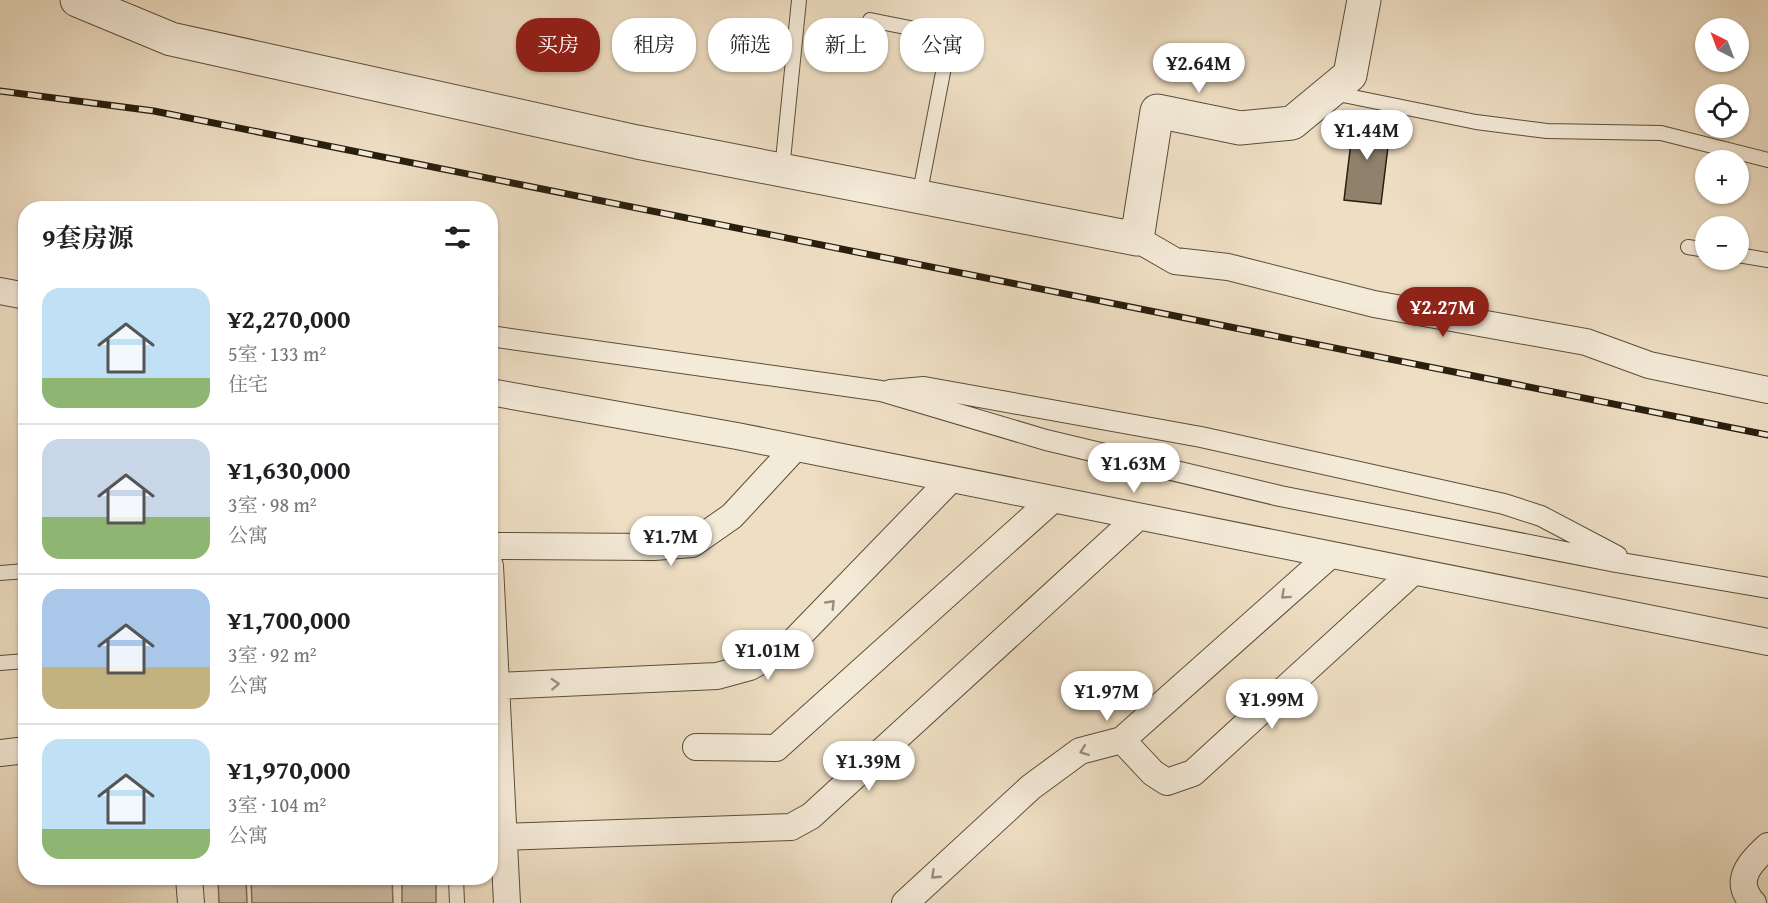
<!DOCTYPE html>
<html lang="zh">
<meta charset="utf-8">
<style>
:root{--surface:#fff;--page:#f2f2f2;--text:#202124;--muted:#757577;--line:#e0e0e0;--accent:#8f2418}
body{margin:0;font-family:"Gentium Book Plus","Noto Serif SC",serif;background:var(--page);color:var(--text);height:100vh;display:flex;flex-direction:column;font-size:22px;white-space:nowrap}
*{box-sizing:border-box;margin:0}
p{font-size:20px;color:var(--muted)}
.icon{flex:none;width:33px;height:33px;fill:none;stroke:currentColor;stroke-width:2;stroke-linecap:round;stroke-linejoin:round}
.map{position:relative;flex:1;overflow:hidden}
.panel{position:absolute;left:18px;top:201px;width:480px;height:684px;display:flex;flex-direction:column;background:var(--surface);border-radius:24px;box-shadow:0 2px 4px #0004}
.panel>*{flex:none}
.guide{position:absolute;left:516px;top:18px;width:570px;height:54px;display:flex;gap:12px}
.needle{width:39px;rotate:318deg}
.tools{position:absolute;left:1695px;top:18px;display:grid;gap:12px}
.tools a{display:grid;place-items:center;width:54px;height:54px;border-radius:50%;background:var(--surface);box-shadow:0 2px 4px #0004;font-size:30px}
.price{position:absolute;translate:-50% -51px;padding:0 14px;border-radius:21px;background:#fff;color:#222;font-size:20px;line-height:39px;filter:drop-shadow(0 2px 3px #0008)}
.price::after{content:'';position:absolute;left:50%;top:36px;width:18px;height:14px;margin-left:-9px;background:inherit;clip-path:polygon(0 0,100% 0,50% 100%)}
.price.current{background:var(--accent);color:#fff}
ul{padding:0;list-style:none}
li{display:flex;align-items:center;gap:18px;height:150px;padding:0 24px}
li+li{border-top:2px solid var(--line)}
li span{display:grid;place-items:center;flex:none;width:168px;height:120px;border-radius:18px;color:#555}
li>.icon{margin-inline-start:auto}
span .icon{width:72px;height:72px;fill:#fffc;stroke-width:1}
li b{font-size:26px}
h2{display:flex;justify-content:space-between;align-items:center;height:72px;padding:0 24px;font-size:26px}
.pill{padding:0 21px;border-radius:24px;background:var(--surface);box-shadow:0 2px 4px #0004;font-size:21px;line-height:54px}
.pill.current{background:var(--accent);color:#fff}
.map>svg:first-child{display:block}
</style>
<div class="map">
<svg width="1768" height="903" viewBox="0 0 1768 903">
<rect width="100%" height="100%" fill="#eedec3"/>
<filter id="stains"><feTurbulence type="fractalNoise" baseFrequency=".00333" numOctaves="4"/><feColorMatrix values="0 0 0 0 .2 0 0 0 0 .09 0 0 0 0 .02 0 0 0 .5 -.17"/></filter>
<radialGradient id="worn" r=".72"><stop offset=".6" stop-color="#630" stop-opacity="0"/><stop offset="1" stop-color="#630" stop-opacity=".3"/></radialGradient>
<!-- green -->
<path fill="#cdbda4" stroke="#7b6e58" stroke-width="1.5" d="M218 878H246L247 903H219Z
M251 878H392L393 903H252Z
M402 878H436V903H402Z"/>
<!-- building -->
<path fill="#8f826c" stroke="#291e0d" stroke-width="1.5" d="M1354 117 1391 122 1381 204 1344 200Z"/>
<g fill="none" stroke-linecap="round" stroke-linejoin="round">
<!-- service casing -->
<g stroke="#5a4e3a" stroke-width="16">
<path id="service" d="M870 20 950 36 919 197
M1333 93 1476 122 1547 131 1661 133 1768 160
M782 170 799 0
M1688 247 1706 250
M1738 255 1768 260
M0 573 26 571
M0 663 26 661
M456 878 457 903"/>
</g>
<!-- pedestrian casing -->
<g stroke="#5a4e3a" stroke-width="22">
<path id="pedestrian" d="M490 336 881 391 1046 440 1280 496 1616 562 1768 588
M890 390 924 387 1201 437 1504 504 1541 516 1617 556"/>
</g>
<!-- minor casing -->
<g stroke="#5a4e3a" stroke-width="28">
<path id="minor" d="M1137 239 1175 261 1228 267 1374 304 1586 342 1649 365 1768 390
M0 291 26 296
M490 392 737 436 1768 642
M490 546 654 547 692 544 732 516 795 448
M490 566 507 903
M497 686 717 676 750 667 793 642 951 479
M1122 740 1153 773 1167 782 1193 773 1413 572
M696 747 776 748 1052 500
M0 753 26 750
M504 837 791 827 811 816 1138 517
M189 878 191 903
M905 903 1031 787 1080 751 1122 740 1329 556
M1753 903C1732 880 1751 862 1768 846"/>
</g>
<!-- tertiary casing -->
<g stroke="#5a4e3a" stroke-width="35">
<path id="tertiary" d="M77 0 171 39 637 142 1137 239 1157 111 1240 128 1292 123 1350 75 1364 0"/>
</g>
<!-- service -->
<use href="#service" stroke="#f4ead8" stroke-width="14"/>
<!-- pedestrian -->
<use href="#pedestrian" stroke="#f4ead8" stroke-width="20"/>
<!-- minor -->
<use href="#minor" stroke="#f4ead8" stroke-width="26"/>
<!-- tertiary -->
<use href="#tertiary" stroke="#f4ead8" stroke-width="33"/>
<!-- rail casing -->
<g stroke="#291e0d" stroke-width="7">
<path id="rail" d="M0 91 154 111 1768 435"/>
</g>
<!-- rail -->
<use href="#rail" stroke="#f4ead8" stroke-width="4.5" stroke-dasharray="14" stroke-linecap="butt"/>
</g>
<!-- one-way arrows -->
<defs><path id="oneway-chevron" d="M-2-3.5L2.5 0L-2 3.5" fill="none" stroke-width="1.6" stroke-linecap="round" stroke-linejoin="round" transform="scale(1.5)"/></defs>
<g stroke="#998e7d">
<use href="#oneway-chevron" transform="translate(1285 595) rotate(138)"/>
<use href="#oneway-chevron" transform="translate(831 604) rotate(-46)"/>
<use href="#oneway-chevron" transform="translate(555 684) rotate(-3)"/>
<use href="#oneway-chevron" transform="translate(1084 751) rotate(159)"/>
<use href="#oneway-chevron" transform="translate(935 875) rotate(137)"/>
</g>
<rect width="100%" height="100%" filter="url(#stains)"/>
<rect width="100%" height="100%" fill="url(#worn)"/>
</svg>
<div class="tools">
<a><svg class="needle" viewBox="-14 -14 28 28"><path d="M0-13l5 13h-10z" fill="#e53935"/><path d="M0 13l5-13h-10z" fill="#757577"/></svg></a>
<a><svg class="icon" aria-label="locate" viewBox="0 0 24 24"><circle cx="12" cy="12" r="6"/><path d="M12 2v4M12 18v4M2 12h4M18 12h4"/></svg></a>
<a>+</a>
<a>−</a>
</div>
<b class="price" style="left:1199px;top:94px">¥2.64M</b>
<b class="price" style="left:1367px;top:161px">¥1.44M</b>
<b class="price current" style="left:1443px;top:338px">¥2.27M</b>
<b class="price" style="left:1134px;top:494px">¥1.63M</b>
<b class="price" style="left:671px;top:567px">¥1.7M</b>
<b class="price" style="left:768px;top:681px">¥1.01M</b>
<b class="price" style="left:1107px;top:722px">¥1.97M</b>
<b class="price" style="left:1272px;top:730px">¥1.99M</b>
<b class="price" style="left:869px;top:792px">¥1.39M</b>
<div class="guide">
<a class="pill current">买房</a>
<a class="pill">租房</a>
<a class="pill">筛选</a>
<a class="pill">新上</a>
<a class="pill">公寓</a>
</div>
<section class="panel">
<h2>9套房源<svg class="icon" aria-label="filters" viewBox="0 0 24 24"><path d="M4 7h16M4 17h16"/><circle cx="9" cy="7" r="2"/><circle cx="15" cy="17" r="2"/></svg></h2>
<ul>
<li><span style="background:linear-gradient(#bfe0f5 75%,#8fb573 0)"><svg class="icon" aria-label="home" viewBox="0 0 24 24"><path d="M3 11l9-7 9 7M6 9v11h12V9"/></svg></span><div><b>¥2,270,000</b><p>5室 · 133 m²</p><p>住宅</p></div></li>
<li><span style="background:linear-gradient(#c9d6e8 65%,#8fb573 0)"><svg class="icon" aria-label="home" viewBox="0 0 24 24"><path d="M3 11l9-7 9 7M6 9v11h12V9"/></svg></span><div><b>¥1,630,000</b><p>3室 · 98 m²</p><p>公寓</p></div></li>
<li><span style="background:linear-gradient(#a9c7e8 65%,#c2b280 0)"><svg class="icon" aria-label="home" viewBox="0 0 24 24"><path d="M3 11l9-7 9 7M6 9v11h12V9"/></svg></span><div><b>¥1,700,000</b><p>3室 · 92 m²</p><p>公寓</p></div></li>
<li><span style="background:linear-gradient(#bfe0f5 75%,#8fb573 0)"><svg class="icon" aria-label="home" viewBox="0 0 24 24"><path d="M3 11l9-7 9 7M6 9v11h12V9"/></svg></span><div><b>¥1,970,000</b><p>3室 · 104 m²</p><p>公寓</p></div></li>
</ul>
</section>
</div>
